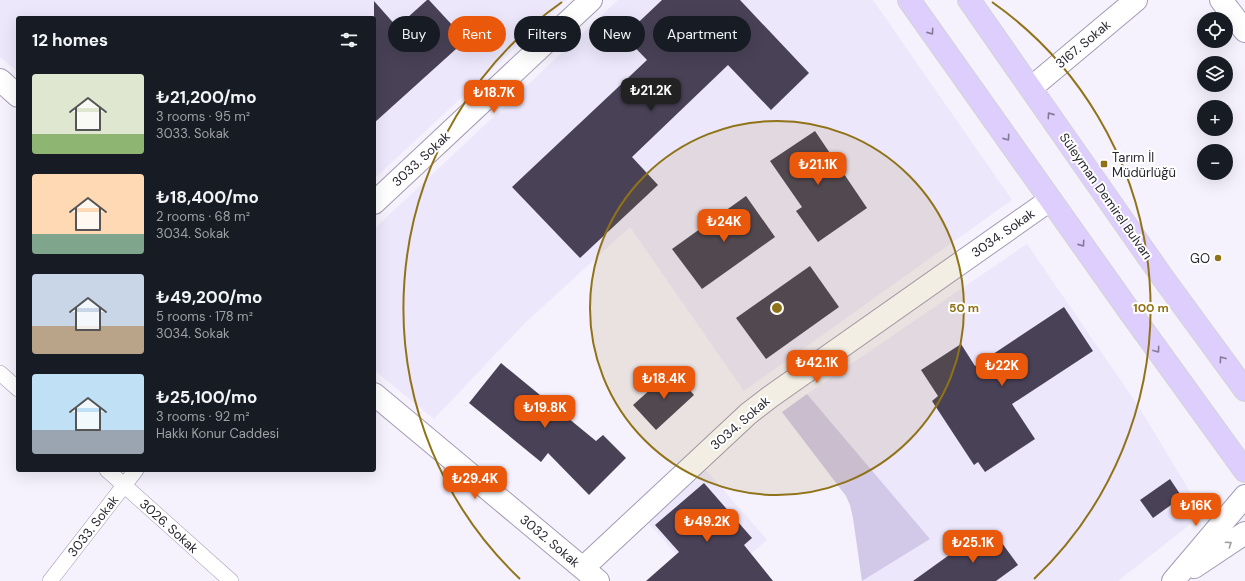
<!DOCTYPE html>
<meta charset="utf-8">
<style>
:root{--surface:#171b24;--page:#20242c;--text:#f1f3f6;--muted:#9ea1a6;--accent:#ea580c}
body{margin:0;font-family:"DM Sans",sans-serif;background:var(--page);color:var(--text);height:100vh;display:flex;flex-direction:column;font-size:15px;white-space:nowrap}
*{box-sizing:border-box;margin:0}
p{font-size:13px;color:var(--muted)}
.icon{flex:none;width:22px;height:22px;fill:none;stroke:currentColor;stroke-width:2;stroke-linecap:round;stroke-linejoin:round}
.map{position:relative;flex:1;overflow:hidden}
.drawer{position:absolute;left:16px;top:16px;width:360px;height:456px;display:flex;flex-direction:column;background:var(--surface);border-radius:4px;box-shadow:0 4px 16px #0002}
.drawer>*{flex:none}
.hud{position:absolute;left:388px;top:16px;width:380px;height:36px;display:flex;gap:8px}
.buttons{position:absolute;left:1197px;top:12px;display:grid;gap:8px}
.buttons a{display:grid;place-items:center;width:36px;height:36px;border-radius:50%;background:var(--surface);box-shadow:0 4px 16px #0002;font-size:20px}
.price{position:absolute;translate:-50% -34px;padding:0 9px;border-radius:8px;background:var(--accent);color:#fff;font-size:13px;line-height:26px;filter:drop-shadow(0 1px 2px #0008)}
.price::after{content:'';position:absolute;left:50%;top:24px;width:12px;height:9px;margin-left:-6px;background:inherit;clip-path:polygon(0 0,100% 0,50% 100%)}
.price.active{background:#222;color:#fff}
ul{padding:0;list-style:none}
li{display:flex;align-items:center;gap:12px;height:100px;padding:0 16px}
li span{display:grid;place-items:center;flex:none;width:112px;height:80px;border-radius:4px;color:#555}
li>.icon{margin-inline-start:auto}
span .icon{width:48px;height:48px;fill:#fffc;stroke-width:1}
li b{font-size:17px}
h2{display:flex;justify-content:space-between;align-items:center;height:48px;padding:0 16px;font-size:17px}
.chip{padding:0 14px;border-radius:18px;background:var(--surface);box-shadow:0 4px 16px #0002;font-size:14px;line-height:36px}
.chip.active{background:var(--accent);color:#fff}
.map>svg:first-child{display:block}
</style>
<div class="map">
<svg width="1245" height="581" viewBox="0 0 1245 581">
<rect width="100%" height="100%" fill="#f5f2fd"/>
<!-- built -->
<path fill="#ece7fb" d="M0 0H566L374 179V18H18V72L0 57Z
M618 0H873L1012 200 744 391 630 227 525 323 434 419 374 370V229Z
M1027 244 1139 407 1195 500 1198 512 1196 518 1192 523 1118 581H862L930 539 807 394Z
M706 470 767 540 718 581H701L648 523Z"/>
<!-- green -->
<path fill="#d2c8e8" d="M807 394 930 539 862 581 853 518 850 505 846 496 782 412Z"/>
<!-- building -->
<path fill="#494257" d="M427 0H429L466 40 374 123V1L397 27Z
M662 0H740L809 73 771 110 728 65 632 157 658 185 580 258 512 187 647 60 624 36Z
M815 131 867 208 818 242 796 211 802 207 770 161Z
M746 196 775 237 702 289 672 249Z
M810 266 839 307 766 359 736 318Z
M1064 307 1093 351 1012 404 1035 439 985 472 978 462 974 465 932 401 938 396 921 370 961 344 975 366Z
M501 363 596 441 603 435 626 458 589 495 548 453 541 462 469 403Z
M672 370 694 395 656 430 633 405Z
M1170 479 1182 497 1153 518 1140 500Z
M704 483 752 538 744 545 773 581H646L679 552 655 525Z
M977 535 987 548 999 539 1018 565 996 581H913Z"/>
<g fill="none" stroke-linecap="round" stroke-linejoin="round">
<!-- service casing -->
<g stroke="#a39bb4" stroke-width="16">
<path id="service" d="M0 373 18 389
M107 470 231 581
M50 581 136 470"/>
</g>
<!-- minor casing -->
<g stroke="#a39bb4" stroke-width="24">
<path id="minor" d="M1221 0 1245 31
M0 80 18 96
M1031 88 1136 0
M374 203 591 0
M374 394 598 581
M583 568 748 414 770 397 1050 200"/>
</g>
<!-- tertiary casing -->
<g stroke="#a39bb4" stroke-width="24">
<path id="tertiary" d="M1194 567 1245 533
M1173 581 1245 496"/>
</g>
<!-- primary casing -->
<g stroke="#d4d4d6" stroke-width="24">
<path id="primary" d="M909 0 1130 312 1245 471
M969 0 1163 278 1245 390"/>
</g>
<!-- service -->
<use href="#service" stroke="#fff" stroke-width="15"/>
<!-- minor -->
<use href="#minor" stroke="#fff" stroke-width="22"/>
<!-- tertiary -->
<use href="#tertiary" stroke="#fff" stroke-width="22"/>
<!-- primary -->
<use href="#primary" stroke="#ddcefe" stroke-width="22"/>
</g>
<!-- one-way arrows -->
<defs><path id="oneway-chevron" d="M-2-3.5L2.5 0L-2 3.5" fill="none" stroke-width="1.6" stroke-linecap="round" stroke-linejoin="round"/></defs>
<g stroke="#837a97">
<use href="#oneway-chevron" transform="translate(931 32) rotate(55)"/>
<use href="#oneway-chevron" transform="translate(1050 115) rotate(-125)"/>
<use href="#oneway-chevron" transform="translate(1007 138) rotate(55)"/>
<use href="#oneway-chevron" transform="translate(1082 244) rotate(55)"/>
<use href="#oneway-chevron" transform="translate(1157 350) rotate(54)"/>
<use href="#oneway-chevron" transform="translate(1222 359) rotate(-126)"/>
</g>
<use stroke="#9f9da2" href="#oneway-chevron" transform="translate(1229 544) rotate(-34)"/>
<!-- distance rings -->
<circle cx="777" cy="308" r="187" fill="#907318" fill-opacity=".12"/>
<g fill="none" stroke="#907318" stroke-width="2">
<circle cx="777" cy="308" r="187"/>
<path d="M520 579A374 374 0 0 1 562 2M992 2A374 374 0 0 1 1034 579"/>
</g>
<!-- markers -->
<g fill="#907318" stroke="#fff" stroke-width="1.5">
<rect x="1100" y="160" width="8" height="8" rx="2"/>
<circle cx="1218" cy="258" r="4"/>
</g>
<g text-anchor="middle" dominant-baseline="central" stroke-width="4" stroke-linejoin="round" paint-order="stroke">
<!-- street labels -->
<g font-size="13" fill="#292630" stroke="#fff">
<text transform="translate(1083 44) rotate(-40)">3167. Sokak</text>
<text transform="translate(421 159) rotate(-43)">3033. Sokak</text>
<text transform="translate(1106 196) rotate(55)">Süleyman Demirel Bulvarı</text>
<text transform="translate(1003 233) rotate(-35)">3034. Sokak</text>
<text transform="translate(740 423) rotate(-41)">3034. Sokak</text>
<text transform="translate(93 526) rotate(-52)">3033. Sokak</text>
<text transform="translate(169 526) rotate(42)">3026. Sokak</text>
<text transform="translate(550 541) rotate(40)">3032. Sokak</text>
</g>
<!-- poi labels -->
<g font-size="13" fill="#292630" stroke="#fff" text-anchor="start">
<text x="1112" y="157">Tarım İl<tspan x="1112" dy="15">Müdürlüğü</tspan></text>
<text x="1210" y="258" text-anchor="end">GO</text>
</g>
</g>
<circle cx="777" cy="308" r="6" fill="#907318" stroke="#fff" stroke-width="2"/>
<g font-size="12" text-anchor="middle" font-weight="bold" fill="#907318" stroke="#fff" stroke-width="4" stroke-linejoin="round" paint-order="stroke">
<text x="964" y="312">50 m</text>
<text x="1151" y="312">100 m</text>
</g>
</svg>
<div class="buttons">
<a><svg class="icon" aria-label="locate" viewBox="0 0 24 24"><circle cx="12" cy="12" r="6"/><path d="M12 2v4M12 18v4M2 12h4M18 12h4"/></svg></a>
<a><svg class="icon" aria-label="layers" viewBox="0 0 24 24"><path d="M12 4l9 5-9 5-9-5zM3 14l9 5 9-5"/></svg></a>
<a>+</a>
<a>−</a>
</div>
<b class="price active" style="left:651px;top:112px">₺21.2K</b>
<b class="price" style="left:494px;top:114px">₺18.7K</b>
<b class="price" style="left:818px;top:186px">₺21.1K</b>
<b class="price" style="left:724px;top:243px">₺24K</b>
<b class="price" style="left:817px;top:384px">₺42.1K</b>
<b class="price" style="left:1002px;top:387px">₺22K</b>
<b class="price" style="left:664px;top:400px">₺18.4K</b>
<b class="price" style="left:545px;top:429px">₺19.8K</b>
<b class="price" style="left:475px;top:500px">₺29.4K</b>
<b class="price" style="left:1196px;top:527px">₺16K</b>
<b class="price" style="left:707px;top:543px">₺49.2K</b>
<b class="price" style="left:973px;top:564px">₺25.1K</b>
<div class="hud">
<a class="chip">Buy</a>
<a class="chip active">Rent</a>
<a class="chip">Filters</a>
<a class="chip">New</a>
<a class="chip">Apartment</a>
</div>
<section class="drawer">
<h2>12 homes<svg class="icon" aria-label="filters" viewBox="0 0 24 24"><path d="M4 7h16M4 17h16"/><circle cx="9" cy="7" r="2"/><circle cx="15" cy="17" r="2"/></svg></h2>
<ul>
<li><span style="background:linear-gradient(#dfe7d0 75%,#8fb573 0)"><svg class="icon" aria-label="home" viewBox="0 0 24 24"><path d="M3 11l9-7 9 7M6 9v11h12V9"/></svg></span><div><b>₺21,200/mo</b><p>3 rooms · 95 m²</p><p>3033. Sokak</p></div></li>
<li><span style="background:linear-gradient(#ffd9b3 75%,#7fa58c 0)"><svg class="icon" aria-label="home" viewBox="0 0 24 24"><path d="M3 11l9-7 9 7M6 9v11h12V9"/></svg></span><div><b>₺18,400/mo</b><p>2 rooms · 68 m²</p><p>3034. Sokak</p></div></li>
<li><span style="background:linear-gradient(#c9d6e8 65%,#b9a48a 0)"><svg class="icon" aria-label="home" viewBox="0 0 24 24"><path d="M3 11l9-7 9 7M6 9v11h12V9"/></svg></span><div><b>₺49,200/mo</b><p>5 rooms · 178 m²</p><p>3034. Sokak</p></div></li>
<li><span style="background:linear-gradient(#bfe0f5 70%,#9aa5b1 0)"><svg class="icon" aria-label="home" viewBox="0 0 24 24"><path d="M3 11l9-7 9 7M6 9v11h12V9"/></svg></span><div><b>₺25,100/mo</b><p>3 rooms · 92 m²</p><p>Hakkı Konur Caddesi</p></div></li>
</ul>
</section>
</div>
